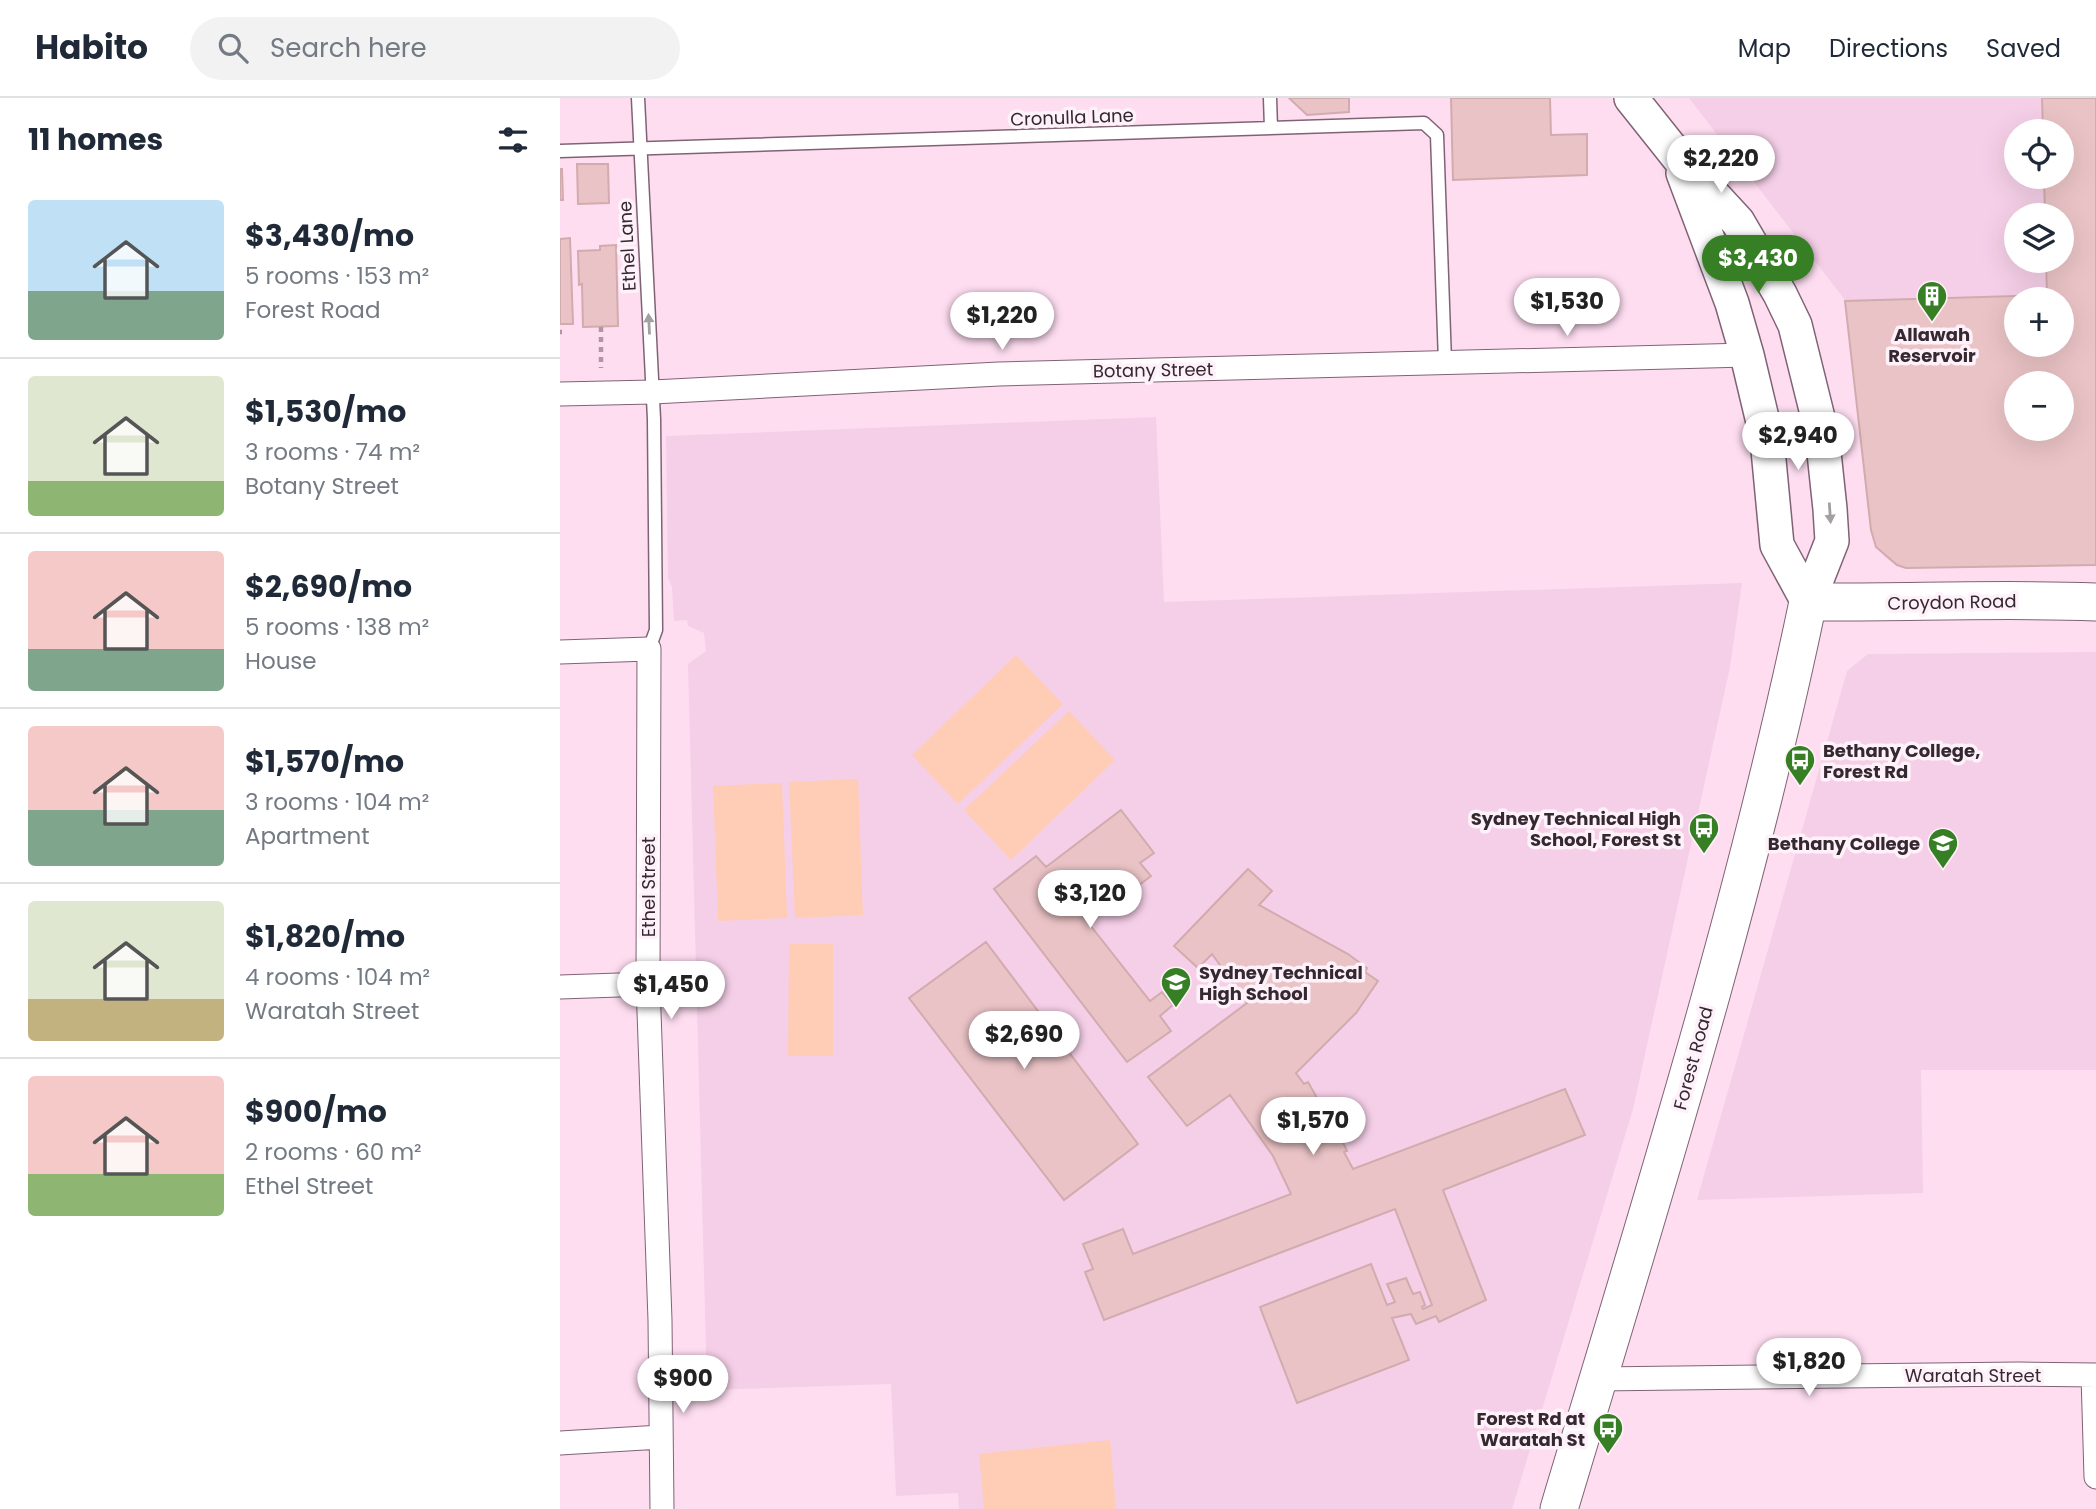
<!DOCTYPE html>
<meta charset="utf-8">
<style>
:root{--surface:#fff;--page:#f2f2f3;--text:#1f2937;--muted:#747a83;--line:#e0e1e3;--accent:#367f25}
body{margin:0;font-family:Poppins,sans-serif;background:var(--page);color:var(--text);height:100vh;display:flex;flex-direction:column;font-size:26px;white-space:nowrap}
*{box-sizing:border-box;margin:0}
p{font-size:23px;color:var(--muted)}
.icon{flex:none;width:38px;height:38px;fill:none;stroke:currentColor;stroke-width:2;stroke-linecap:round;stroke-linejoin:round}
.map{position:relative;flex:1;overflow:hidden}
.panel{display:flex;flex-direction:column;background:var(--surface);width:560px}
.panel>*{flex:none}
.controls{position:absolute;left:1444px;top:21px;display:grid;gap:14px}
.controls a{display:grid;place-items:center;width:70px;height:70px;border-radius:50%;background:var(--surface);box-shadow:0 7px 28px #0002;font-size:35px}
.price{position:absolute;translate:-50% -60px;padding:0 16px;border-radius:24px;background:#fff;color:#222;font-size:23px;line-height:46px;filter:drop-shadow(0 2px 4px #0008)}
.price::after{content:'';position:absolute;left:50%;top:42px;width:21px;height:16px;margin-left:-10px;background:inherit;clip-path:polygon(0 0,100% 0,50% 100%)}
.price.selected{background:var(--accent);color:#fff}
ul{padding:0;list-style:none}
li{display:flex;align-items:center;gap:21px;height:175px;padding:0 28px}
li+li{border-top:2px solid var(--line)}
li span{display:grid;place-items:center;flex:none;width:196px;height:140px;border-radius:7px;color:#555}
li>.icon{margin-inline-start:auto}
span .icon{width:84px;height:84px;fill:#fffc;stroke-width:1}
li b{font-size:30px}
h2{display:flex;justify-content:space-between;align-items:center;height:84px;padding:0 28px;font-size:30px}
header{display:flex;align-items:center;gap:42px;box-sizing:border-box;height:98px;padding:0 35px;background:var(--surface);border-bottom:2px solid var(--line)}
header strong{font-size:33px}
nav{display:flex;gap:38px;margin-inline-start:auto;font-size:24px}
.search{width:490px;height:63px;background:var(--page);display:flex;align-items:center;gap:18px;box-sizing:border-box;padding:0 24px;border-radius:38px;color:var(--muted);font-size:26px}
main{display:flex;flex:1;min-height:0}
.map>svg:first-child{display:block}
</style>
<header>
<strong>Habito</strong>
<div class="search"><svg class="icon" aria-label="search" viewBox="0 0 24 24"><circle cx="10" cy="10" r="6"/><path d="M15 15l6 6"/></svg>Search here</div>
<nav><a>Map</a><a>Directions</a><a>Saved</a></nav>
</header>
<main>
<section class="panel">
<h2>11 homes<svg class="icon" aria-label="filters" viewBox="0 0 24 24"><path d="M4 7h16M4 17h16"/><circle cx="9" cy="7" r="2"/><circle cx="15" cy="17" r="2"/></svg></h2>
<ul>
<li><span style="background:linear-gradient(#bfe0f5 65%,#7fa58c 0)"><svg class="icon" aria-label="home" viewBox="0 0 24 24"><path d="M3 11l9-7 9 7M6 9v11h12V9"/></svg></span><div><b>$3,430/mo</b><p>5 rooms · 153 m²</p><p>Forest Road</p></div></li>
<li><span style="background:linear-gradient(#dfe7d0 75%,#8fb573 0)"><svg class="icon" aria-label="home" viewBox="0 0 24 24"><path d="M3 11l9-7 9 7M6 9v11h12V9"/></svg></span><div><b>$1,530/mo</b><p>3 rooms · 74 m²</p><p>Botany Street</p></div></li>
<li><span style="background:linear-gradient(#f6c9c9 70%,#7fa58c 0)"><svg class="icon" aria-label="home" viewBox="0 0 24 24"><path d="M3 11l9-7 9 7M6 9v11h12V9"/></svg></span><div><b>$2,690/mo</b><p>5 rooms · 138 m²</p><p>House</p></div></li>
<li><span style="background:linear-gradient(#f6c9c9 60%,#7fa58c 0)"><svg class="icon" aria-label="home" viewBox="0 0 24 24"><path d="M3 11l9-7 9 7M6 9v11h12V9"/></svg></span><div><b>$1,570/mo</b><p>3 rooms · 104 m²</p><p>Apartment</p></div></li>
<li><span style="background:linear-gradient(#dfe7d0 70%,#c2b280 0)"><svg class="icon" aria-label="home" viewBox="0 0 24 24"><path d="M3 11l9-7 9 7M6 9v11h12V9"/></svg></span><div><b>$1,820/mo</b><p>4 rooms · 104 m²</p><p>Waratah Street</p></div></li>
<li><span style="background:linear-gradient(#f6c9c9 70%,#8fb573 0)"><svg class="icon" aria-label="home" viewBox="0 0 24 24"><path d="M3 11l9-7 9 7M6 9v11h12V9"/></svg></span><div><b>$900/mo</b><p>2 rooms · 60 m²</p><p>Ethel Street</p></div></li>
</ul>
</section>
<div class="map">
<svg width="1536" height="1411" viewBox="0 0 1536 1411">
<rect width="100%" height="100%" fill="#feddf1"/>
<!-- built -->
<path fill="#f5cfe7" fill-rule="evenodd" d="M1129 0H1536V467L1351 470 1335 466 1326 460 1317 450 1311 434 1285 202ZM1456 33H1502V79H1456ZM1456 117H1502V163H1456ZM1456 201H1502V247H1456ZM1456 285H1502V331H1456Z
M596 319 604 504 1182 485 1170 569 1073 1011 952 1411H399L398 1395 336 1398 331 1286 147 1292 128 566 146 553 144 535 128 528 127 522 114 523 112 489 108 480 106 338Z
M1536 554V972H1361L1363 1095 1137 1102 1287 573 1308 556Z"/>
<!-- green -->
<path fill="#ffccb6" d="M456 557 503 606 398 706 352 657Z
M509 613 555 662 451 762 404 712Z
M298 681 303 817 235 820 229 684Z
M222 685 227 820 158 823 153 688Z
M229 846H273V958H228Z
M550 1342 556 1411H424L419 1356Z"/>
<!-- building -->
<path fill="#eac3c6" stroke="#d1abae" stroke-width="2" fill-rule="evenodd" d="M729 0H789V14L747 17Z
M891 0H990L991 37 1027 36V77L893 82Z
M1482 0H1536V467L1346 470 1337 467 1316 449 1311 432 1285 203 1487 197 1486 163H1502V117H1485L1484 79H1502V33H1483ZM1456 201H1502V247H1456ZM1456 285H1502V331H1456Z
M17 66H48L49 105 18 106Z
M0 71H2L3 102H0Z
M10 140 13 226H0V141Z
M56 147 58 228 23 229 22 186 19 187 18 153 40 152V148Z
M561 712 594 755 580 765 591 778 578 788 566 776 519 813 590 903 602 894 613 907 600 918 611 933 567 964 434 791 476 758 486 769Z
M688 771 712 793 699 807 788 856 807 870 805 874 818 883 796 915 736 975 744 986 748 984 761 1007 772 1000 785 1022 775 1028 787 1053 784 1054 793 1071 1005 991 1025 1037 883 1092 926 1202 879 1224 876 1218 856 1226 851 1216 832 1220 849 1262 737 1305 700 1209 811 1166 827 1207 835 1204 827 1186 846 1180 853 1196 860 1194 865 1207 862 1209 863 1211 872 1207 835 1111 544 1222 525 1174 533 1171 523 1146 563 1131 573 1156 731 1096 713 1058 670 997 627 1028 588 979 687 905 652 856 638 870 614 848Z
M426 844 578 1046 504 1102 349 900Z"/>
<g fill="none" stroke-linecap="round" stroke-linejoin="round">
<!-- service casing -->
<g stroke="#7f6375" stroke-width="15">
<path id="service" d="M78 0 94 321 96 532 89 551
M710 0 711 30
M0 53 864 25 877 37 885 264"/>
</g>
<!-- minor casing -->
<g stroke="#7f6375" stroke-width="25">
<path id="minor" d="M0 296 93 294 439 276 1187 257
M0 554 89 551 88 886 100 1222 102 1411
M0 889 88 886
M1533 1277 1536 1379
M1038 1281 1459 1276 1536 1277
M0 1345 101 1339"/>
</g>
<!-- secondary casing -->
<g stroke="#7f6375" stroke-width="36">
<path id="secondary" d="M1071 0 1118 59 1178 124 1220 196 1235 227 1262 336 1270 411 1272 443 1248 504
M1123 75 1172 205 1187 257 1207 341 1217 447 1248 504"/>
</g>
<!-- primary casing -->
<g stroke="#7f6375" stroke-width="39">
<path id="primary" d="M999 1411C1089 1111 1184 811 1248 504 1344 505 1440 500 1536 504"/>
</g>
<!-- path -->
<path stroke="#af96a6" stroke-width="4.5" stroke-dasharray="5 5" stroke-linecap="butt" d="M41 229V270
M0 234H2"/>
<!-- service -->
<use href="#service" stroke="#fff" stroke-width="12"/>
<!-- minor -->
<use href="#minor" stroke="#fff" stroke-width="23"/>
<!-- secondary -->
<use href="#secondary" stroke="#fff" stroke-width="33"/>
<!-- primary -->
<use href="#primary" stroke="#fff" stroke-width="37"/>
</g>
<!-- one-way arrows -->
<defs><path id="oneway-solid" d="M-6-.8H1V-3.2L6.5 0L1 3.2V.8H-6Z" transform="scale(1.75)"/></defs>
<g fill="#a49fa2">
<use href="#oneway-solid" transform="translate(89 226) rotate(-93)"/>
<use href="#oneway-solid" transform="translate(1270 415) rotate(86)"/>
</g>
<!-- icons -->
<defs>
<g id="building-pin" transform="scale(1.575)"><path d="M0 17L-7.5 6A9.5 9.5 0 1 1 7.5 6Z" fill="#367f25" stroke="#fef1f9"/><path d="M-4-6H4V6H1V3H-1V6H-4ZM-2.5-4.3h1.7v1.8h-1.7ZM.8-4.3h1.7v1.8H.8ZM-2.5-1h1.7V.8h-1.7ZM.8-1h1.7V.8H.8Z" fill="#fff"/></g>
<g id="bus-pin" transform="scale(1.575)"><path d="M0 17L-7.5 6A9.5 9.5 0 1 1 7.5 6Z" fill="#367f25" stroke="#fef1f9"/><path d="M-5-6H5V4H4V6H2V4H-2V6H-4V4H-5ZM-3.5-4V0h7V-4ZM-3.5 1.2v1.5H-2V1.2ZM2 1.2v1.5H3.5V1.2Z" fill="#fff"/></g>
<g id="school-pin" transform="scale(1.575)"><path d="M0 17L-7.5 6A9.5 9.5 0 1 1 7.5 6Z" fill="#367f25" stroke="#fef1f9"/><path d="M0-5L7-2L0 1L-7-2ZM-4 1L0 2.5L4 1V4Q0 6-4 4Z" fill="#fff"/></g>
</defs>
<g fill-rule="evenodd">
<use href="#building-pin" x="1372" y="198"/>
<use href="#bus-pin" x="1240" y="662"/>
<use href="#bus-pin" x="1144" y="730"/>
<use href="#school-pin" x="1383" y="745"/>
<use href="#school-pin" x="616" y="884"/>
<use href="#bus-pin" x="1048" y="1330"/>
</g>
<g text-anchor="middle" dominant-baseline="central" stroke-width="7" stroke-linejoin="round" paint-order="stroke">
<!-- street labels -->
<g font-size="18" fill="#352931" stroke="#fef1f9">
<text transform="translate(512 19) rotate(-2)">Cronulla Lane</text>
<text transform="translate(67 148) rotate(-93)">Ethel Lane</text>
<text transform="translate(593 272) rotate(-1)">Botany Street</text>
<text transform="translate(1392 504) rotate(-1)">Croydon Road</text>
<text transform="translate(88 789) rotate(-90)">Ethel Street</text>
<text transform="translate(1133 960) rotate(-75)">Forest Road</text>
<text x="1413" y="1277">Waratah Street</text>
</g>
<!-- poi labels -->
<g font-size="18" font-weight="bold" fill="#352931" stroke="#fef1f9" text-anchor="end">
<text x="1372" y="236" text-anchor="middle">Allawah<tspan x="1372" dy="21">Reservoir</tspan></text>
<text x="1263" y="652" text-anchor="start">Bethany College,<tspan x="1263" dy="21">Forest Rd</tspan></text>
<text x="1121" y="720">Sydney Technical High<tspan x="1121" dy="21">School, Forest St</tspan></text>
<text x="1360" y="745">Bethany College</text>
<text x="639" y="874" text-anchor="start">Sydney Technical<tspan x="639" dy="21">High School</tspan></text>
<text x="1025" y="1320">Forest Rd at<tspan x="1025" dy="21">Waratah St</tspan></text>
</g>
</g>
</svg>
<div class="controls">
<a><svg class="icon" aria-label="locate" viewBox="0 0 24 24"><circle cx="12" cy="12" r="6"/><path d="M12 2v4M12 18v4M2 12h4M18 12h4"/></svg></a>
<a><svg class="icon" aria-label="layers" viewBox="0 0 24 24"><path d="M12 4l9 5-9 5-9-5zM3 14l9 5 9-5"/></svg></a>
<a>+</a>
<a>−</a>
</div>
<b class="price" style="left:1161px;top:97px">$2,220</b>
<b class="price selected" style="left:1198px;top:197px">$3,430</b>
<b class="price" style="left:1007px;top:240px">$1,530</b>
<b class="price" style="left:442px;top:254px">$1,220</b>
<b class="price" style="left:1238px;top:374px">$2,940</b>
<b class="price" style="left:530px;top:832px">$3,120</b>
<b class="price" style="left:111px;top:923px">$1,450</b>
<b class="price" style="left:464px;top:973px">$2,690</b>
<b class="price" style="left:753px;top:1059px">$1,570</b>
<b class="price" style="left:1249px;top:1300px">$1,820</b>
<b class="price" style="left:123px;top:1317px">$900</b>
</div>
</main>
